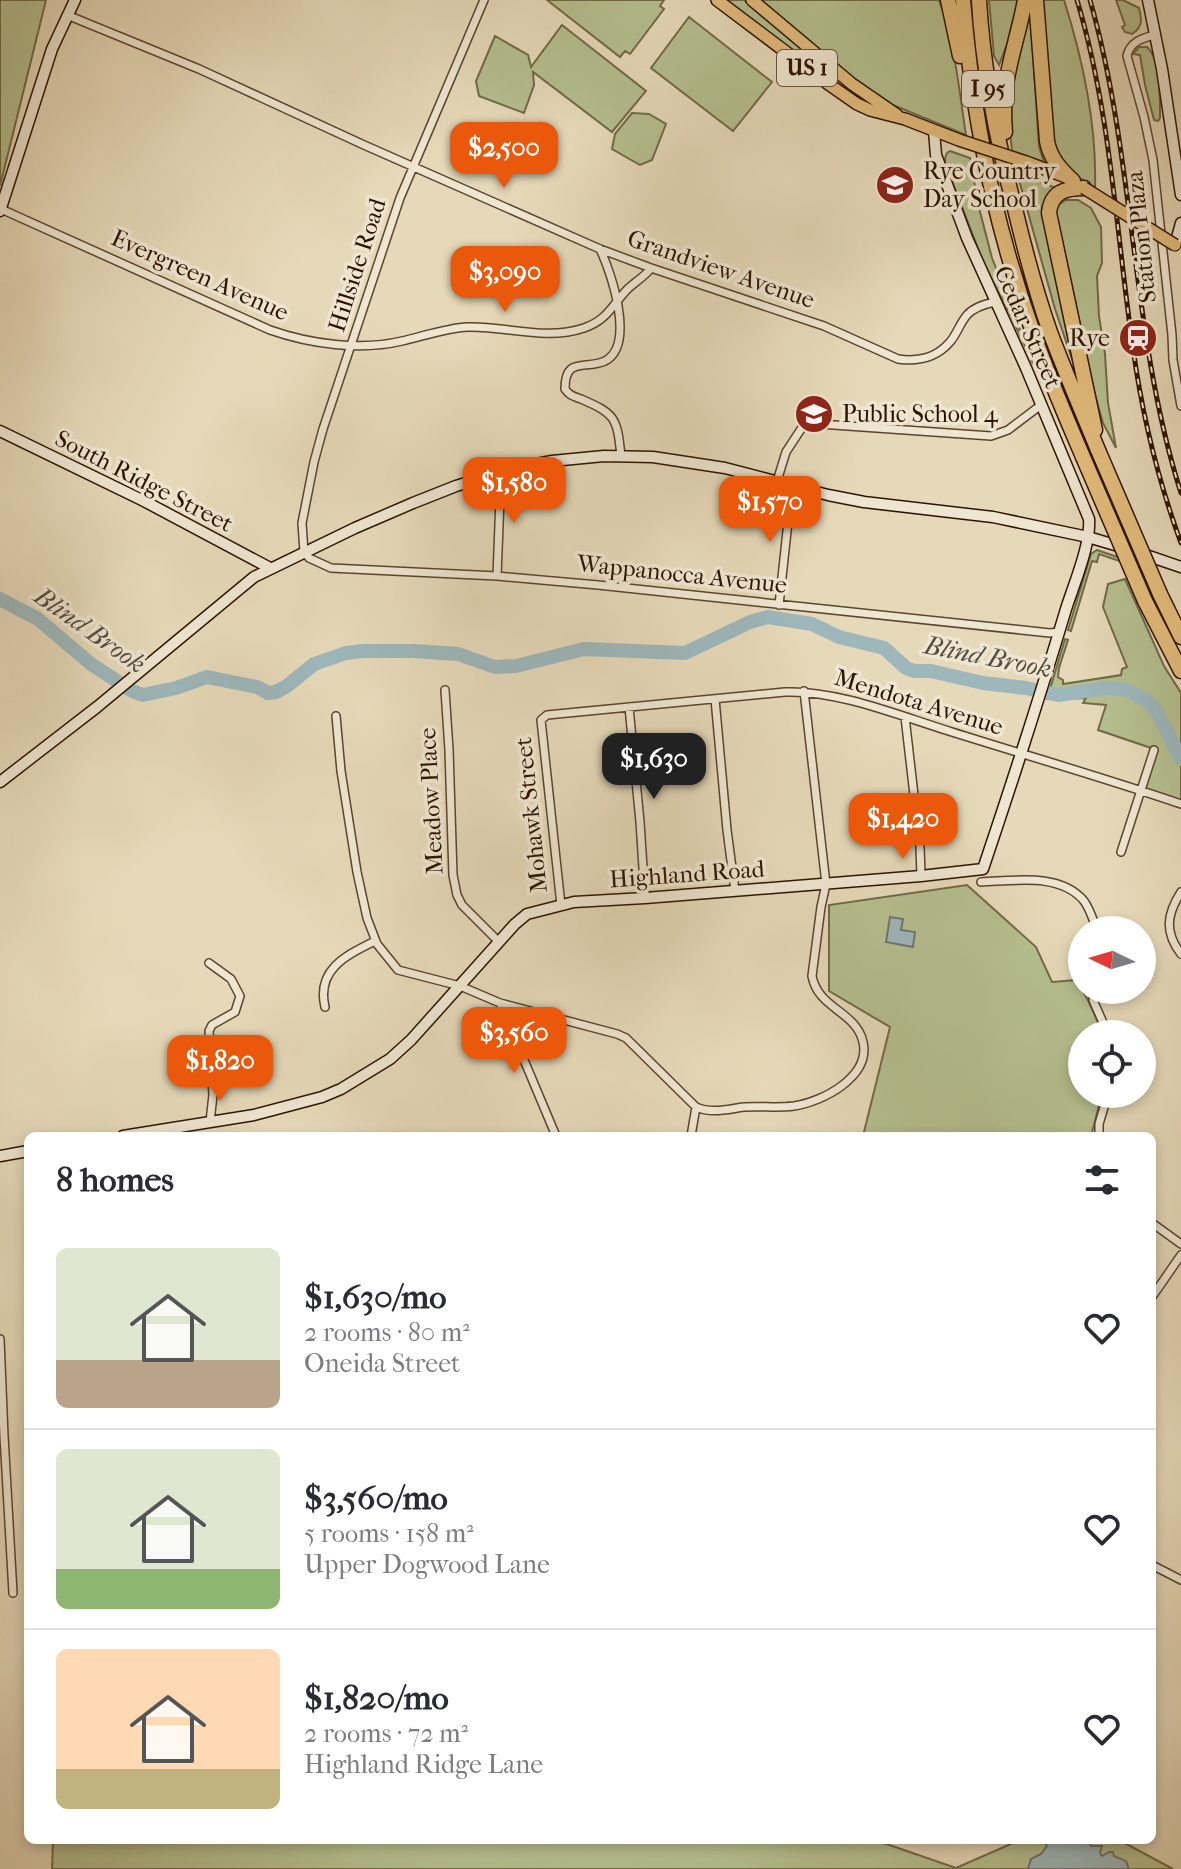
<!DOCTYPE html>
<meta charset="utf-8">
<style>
:root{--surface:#fff;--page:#f7f7f7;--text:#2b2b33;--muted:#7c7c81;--line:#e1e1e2;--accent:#ea580c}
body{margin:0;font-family:"IM FELL French Canon",serif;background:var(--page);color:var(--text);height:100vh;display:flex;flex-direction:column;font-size:30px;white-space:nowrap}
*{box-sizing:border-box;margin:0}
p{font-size:26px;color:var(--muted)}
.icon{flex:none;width:44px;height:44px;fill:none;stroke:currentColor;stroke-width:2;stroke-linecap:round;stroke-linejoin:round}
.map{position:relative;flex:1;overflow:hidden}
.details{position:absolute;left:24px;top:1132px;width:1132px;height:712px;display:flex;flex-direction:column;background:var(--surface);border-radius:12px;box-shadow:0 4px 12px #0003}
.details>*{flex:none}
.needle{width:52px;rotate:275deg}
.controls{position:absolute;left:1068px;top:916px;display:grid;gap:16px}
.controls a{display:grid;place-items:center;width:88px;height:88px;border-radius:50%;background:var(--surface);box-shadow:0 4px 12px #0003;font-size:40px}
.price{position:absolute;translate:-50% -68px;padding:0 18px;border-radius:16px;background:var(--accent);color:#fff;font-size:26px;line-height:52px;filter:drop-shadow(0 2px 4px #0008)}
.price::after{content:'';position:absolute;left:50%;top:48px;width:24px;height:18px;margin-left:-12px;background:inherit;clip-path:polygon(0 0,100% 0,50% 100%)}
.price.active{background:#222;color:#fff}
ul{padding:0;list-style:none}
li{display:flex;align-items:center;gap:24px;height:200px;padding:0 32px}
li+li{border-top:2px solid var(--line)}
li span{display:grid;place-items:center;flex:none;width:224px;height:160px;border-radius:12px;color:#555}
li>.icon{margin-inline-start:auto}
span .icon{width:96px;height:96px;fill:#fffc;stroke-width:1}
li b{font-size:34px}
h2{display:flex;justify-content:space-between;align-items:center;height:96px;padding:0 32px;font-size:34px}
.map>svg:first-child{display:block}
</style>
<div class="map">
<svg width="1181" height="1869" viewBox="0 0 1181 1869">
<rect width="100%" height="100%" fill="#e6d9b9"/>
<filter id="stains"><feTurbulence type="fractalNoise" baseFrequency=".0025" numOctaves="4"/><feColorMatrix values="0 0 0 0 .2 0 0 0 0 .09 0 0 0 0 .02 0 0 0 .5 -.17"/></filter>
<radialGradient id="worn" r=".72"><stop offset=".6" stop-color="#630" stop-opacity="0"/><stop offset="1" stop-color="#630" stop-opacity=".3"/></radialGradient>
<!-- green -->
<path fill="#b5bf8f" stroke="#716a48" stroke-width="2" d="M0 0H46L0 186Z
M547 0H664L660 6 664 9 630 54 625 51 620 57Z
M722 0H744L875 107 860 101Z
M756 0H939C955 43 959 90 966 135L893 105 865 89Z
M989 0H1018L1007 44 999 65 994 56Z
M1040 0H1064C1083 60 1097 124 1095 188L1059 164 1054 157Z
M1116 0H1123L1139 8C1142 19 1143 27 1132 34L1125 32 1122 27 1125 25Z
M1030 6 1039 147 1044 162 1012 151 1010 133 1012 79Z
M689 17 772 82 733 131 651 68Z
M562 25 646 91 612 132 533 72 534 85 524 113 479 96 476 81 495 36 528 55 531 67Z
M1139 47H1147C1161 59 1160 99 1160 118L1158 121 1154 120 1145 85 1140 55 1133 54Z
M632 113 649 114 666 124 652 160 640 165 612 149 615 134Z
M950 151 970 158 979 208 992 258 1035 368 1010 314 986 269 945 163V158L947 153Z
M1017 173 1056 188 1052 195 1075 368 1055 309Z
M1066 200H1078L1091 208 1101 227 1102 263 1097 276 1099 316 1105 354 1108 403 1116 448 1103 423 1094 391 1055 215 1058 205Z
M1097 550 1144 566 1146 570 1099 554 1097 562 1092 561 1071 631 1068 630 1091 554Z
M1125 579 1164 666 1181 693V802L1147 789 1146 786 1157 750 1098 730 1106 705 1083 703 1086 698 1047 699 1065 639 1068 640 1059 668 1058 677 1063 680V684L1121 675 1122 669 1127 667 1103 607 1108 584Z
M967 885 1036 947 1052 982 1076 980 1088 1000 1103 1034H1082V1094H1102L1091 1136H863L890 1027 829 991V905Z
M53 1840H875L956 1868 1020 1840H1119L1173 1869H52Z"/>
<!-- water -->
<path fill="#9db7bb" stroke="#707670" stroke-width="2" d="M890 917 903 919 901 930 915 932 913 947 886 942Z
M1047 1840H1088L1091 1846H1102L1100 1853 1102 1856 1109 1852H1113L1114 1856 1126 1861 1129 1869H1028L1031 1859 1041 1854 1047 1846 1044 1842Z"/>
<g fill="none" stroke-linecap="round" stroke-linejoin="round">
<!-- river -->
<path stroke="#9db7bb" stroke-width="14" d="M0 599 38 619 91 664 132 691 143 695 176 688 207 677 257 687 268 693 276 692 287 686 314 664 346 653 362 651H414L458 654 495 667 516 666 584 649 685 653 750 622 768 617 812 624 839 637 884 648 906 668 914 671H931L983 683 1026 688 1058 695 1106 688 1127 690 1146 700 1156 710 1181 759"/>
<!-- street casing -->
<g stroke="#5b452e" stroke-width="10">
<path id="street" d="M484 0 400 198 323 429 314 462 302 523 304 552 309 558 331 568 497 576 598 585 1050 633 1059 632
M67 15 199 69 364 145 600 249 651 268 824 326 898 359C919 362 936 358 950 342 957 334 960 323 967 315 974 307 985 304 995 302
M1155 35C1142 38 1130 42 1127 56L1144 117 1153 160 1172 335 1173 360 1181 406
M1 209 270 330C310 344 360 351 402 341 424 336 446 328 468 327 506 326 546 341 584 328 605 321 611 308 624 293 632 283 644 278 651 268
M600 249C611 272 636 345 605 361 585 370 565 356 565 389 570 396 573 396 581 399 616 414 617 418 621 456
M777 481 786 452 805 423 991 436 1008 430 1041 405
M497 576 501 473
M779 605 792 485
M445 690 449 750 453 875 457 895 462 905 499 942
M715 699 727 830 735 891
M629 707 640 822 645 898
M336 716 341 771 357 872 367 918 377 944 398 970 460 986 500 1003 617 1034 626 1038 696 1107C712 1114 728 1109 744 1107 761 1106 777 1108 794 1106 822 1102 871 1077 863 1042 856 1011 818 1009 812 976L821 907 826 884 804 691
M905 717 920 847 921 876
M1121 852 1154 750
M981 882C1013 881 1060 872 1084 901 1090 909 1093 920 1097 930
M1181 892C1167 914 1164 932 1181 954
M561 905 541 720 547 715 785 692C838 690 900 716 952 732 1028 756 1105 778 1181 804
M209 963 231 979 240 996 235 1012 212 1025 209 1031 213 1095 210 1122
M1094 990 1093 1000 1108 1034
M500 1003 556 1136
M325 1007C316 969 347 955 375 941
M691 1136 696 1107
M1099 1136V1124L1108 1094
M1152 1223 1181 1244
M1152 1297 1181 1255
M0 1339 4 1436 13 1593
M1152 1565 1181 1580"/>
</g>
<!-- secondary casing -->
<g stroke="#2d1400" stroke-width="13">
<path id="secondary" d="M1148 0 1162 69 1181 195
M0 211 52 49 75 0
M1175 245 1181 223
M0 431 144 501 270 568
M1140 553 1181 567
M0 782 97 707 254 577 355 528 413 503 456 486 511 469 552 461 604 456 653 457 725 468 828 495 864 502 993 517 1088 537 1125 548
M123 1136 254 1115 322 1097 341 1089 390 1059 411 1040 515 924 527 914 574 902 645 898 921 876 983 869C1012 783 1040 696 1066 609 1074 584 1091 544 1089 519L1026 368 967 238 936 155 934 131
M0 1156 28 1151"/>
</g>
<!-- primary casing -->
<g stroke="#2d1400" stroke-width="14">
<path id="primary" d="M717 0 827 83 857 104 870 110 905 119 959 140
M752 0 852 84 897 115
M1026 162 1066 177"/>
</g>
<!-- highway casing -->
<g stroke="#2d1400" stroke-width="17">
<path id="highway" d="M948 0 960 56
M963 0C972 115 996 230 1035 338 1049 378 1066 417 1083 457
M979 0C983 71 997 141 1015 209 1025 251 1036 292 1050 332 1065 372 1082 411 1098 450
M1036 0 1047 141C1050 158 1060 169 1073 181
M1005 132C1000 80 1016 49 1025 0
M1084 188C1065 188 1051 192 1049 213L1095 430
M1160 594 1181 637
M1145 601 1181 671"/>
</g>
<!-- street -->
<use href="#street" stroke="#efe6d2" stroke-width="7"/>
<!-- secondary -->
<use href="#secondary" stroke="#efe6d2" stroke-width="10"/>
<!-- primary -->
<use href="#primary" stroke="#e3bc7c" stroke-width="11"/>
<!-- highway -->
<use href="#highway" stroke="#e3bc7c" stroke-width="14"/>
<!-- rail casing -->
<g stroke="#2d1400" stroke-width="5">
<path id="rail" d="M1077 0C1111 113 1116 232 1133 348 1142 414 1158 480 1181 543
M1090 0C1136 161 1130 333 1181 493"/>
</g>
<!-- rail -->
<use href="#rail" stroke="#efe6d2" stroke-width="2" stroke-dasharray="6" stroke-linecap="butt"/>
<!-- primary-bridge casing -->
<g stroke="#2d1400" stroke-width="14" stroke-linecap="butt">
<path id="primary-bridge" d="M959 140 1026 162
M1084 188 1175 245"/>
</g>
<!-- highway-bridge casing -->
<g stroke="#2d1400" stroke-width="17" stroke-linecap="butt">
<path id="highway-bridge" d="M1098 450 1160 594
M1083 457 1145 601"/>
</g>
<!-- primary-bridge -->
<use href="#primary-bridge" stroke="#e3bc7c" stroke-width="11"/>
<!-- highway-bridge -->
<use href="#highway-bridge" stroke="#e3bc7c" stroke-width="14"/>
</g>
<!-- icons -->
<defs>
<g id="school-disc" transform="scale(2)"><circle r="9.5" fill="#8f2418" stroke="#efe6d2"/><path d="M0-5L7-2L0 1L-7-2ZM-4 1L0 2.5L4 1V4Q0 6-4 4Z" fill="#fff"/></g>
<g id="station-disc" transform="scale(2)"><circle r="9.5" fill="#8f2418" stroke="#efe6d2"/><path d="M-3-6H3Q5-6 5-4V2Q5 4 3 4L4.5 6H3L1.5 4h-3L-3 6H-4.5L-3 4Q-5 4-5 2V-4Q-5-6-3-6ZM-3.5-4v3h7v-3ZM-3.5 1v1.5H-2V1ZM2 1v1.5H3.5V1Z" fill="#fff"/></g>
</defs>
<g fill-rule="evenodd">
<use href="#school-disc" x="895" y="185"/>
<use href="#station-disc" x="1138" y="338"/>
<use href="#school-disc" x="814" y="414"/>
</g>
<g text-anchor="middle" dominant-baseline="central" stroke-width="7" stroke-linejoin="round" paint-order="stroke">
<!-- shield labels -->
<g fill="#efe6d2" stroke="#67533f" stroke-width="2">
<rect x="777" y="50" width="60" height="36" rx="6"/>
<rect x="962" y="71" width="52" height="36" rx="6"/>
</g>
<g font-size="22" font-weight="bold" fill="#2d1400">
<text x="807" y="68">US 1</text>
<text x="988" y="89">I 95</text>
</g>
<!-- poi labels -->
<g font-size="24" fill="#2d1400" stroke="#efe6d2" text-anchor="start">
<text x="923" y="171">Rye Country<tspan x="923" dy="28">Day School</tspan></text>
<text x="1110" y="338" text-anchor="end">Rye</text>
<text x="842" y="414">Public School 4</text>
</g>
<!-- street labels -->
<g font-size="24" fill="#2d1400" stroke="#efe6d2">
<text transform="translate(1141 237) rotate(-96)">Station Plaza</text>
<text transform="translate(357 265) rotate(-72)">Hillside Road</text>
<text transform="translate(721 269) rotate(19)">Grandview Avenue</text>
<text transform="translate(200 275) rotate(24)">Evergreen Avenue</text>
<text transform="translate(1028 327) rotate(66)">Cedar Street</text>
<text transform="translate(144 481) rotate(27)">South Ridge Street</text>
<text transform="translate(682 574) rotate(6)">Wappanocca Avenue</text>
<text transform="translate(919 702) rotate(17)">Mendota Avenue</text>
<text transform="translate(431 801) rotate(-93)">Meadow Place</text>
<text transform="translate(531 815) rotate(-96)">Mohawk Street</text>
<text transform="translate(687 874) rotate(-4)">Highland Road</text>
</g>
<!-- water labels -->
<g font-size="26" font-style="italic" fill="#544d41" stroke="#efe6d2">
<text transform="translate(90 630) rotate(35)">Blind Brook</text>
<text transform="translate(988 657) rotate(11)">Blind Brook</text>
</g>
</g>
<rect width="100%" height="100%" filter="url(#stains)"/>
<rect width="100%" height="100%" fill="url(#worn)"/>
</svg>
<div class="controls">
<a><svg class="needle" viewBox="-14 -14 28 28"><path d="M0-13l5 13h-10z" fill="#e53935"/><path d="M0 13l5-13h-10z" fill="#7c7c81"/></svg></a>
<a><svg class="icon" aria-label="locate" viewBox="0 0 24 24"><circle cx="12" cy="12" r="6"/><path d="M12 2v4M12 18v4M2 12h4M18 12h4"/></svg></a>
</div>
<b class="price" style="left:504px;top:190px">$2,500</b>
<b class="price" style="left:505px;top:314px">$3,090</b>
<b class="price" style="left:514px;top:525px">$1,580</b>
<b class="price" style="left:770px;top:544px">$1,570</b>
<b class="price active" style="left:654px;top:801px">$1,630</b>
<b class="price" style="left:903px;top:861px">$1,420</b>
<b class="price" style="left:514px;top:1075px">$3,560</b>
<b class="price" style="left:220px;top:1103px">$1,820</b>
<section class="details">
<h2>8 homes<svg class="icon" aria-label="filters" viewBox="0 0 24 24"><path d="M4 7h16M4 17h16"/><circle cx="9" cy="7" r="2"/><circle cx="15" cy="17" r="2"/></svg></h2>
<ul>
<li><span style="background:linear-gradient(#dfe7d0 70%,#b9a48a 0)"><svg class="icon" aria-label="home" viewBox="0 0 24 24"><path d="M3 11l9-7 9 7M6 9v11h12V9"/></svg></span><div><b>$1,630/mo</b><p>2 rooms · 80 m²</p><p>Oneida Street</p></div><svg class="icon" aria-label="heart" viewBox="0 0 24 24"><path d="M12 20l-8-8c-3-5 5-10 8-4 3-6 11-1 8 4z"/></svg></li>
<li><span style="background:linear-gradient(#dfe7d0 75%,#8fb573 0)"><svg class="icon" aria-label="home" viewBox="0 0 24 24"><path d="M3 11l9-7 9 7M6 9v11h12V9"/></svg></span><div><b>$3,560/mo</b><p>5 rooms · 158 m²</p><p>Upper Dogwood Lane</p></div><svg class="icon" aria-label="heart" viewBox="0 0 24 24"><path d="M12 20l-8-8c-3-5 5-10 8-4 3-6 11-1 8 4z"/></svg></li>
<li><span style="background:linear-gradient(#ffd9b3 75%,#c2b280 0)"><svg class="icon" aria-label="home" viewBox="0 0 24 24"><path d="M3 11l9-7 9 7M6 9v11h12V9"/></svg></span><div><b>$1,820/mo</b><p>2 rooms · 72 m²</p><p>Highland Ridge Lane</p></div><svg class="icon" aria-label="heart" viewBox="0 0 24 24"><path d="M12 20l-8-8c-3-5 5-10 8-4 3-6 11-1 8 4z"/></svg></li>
</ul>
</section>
</div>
